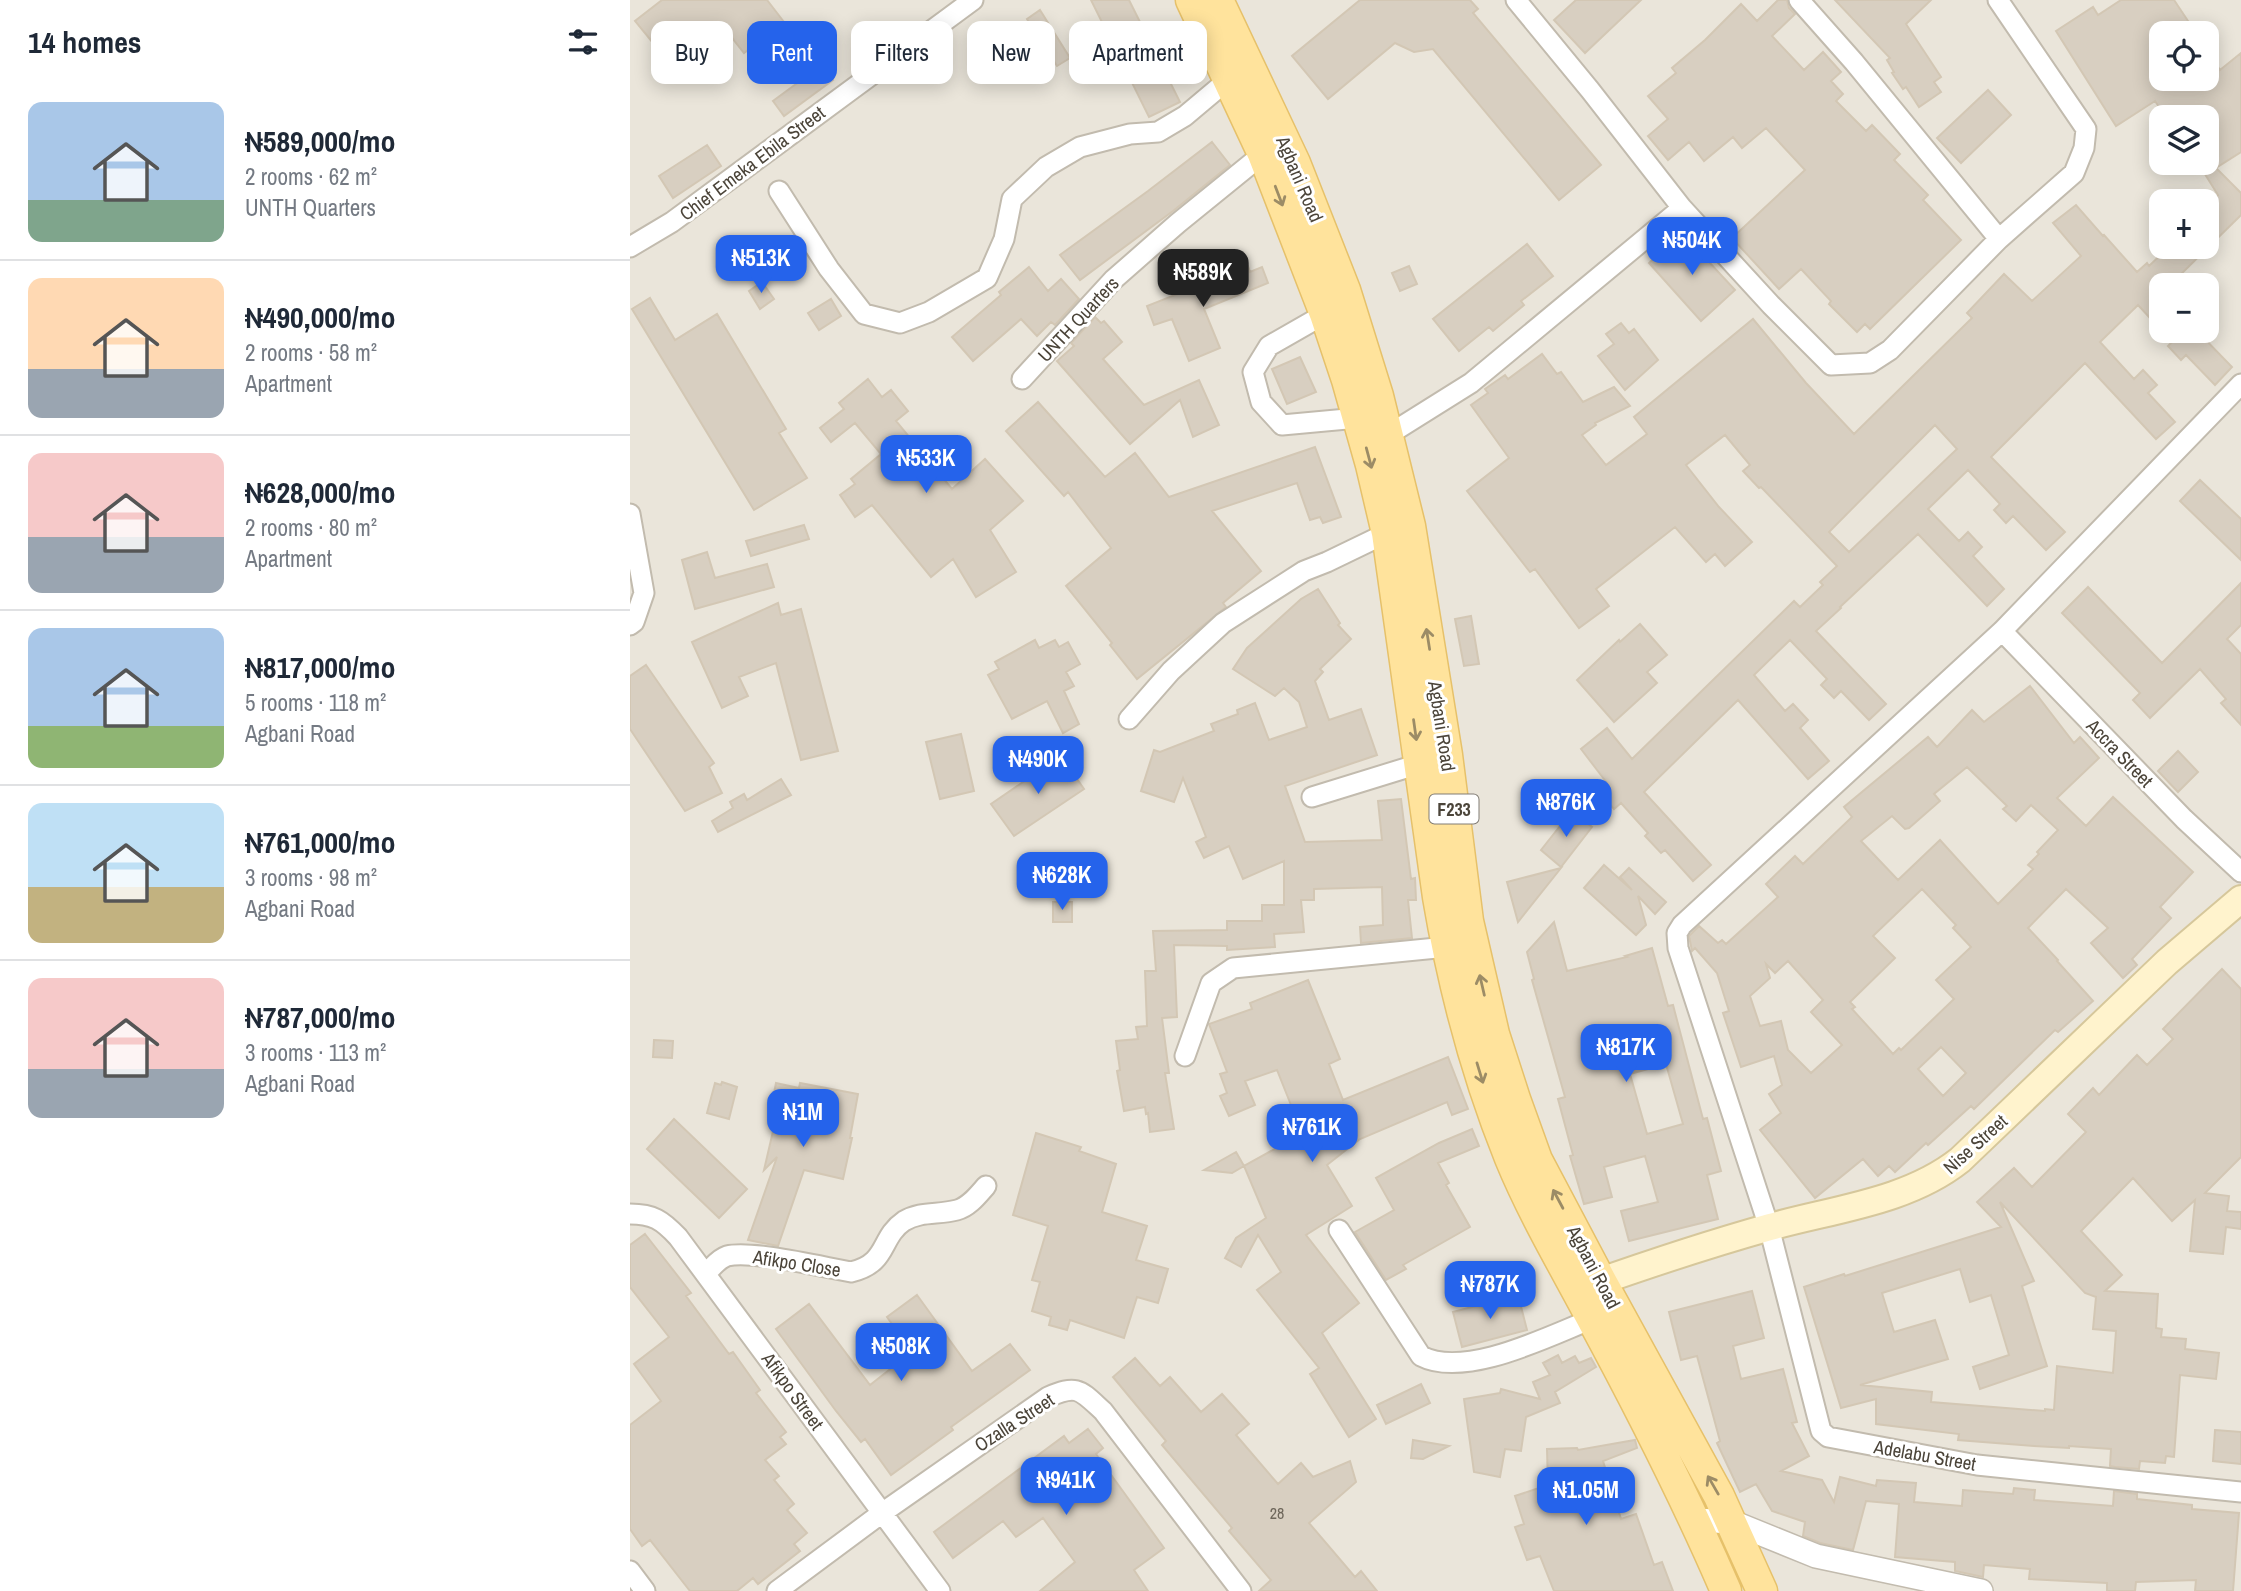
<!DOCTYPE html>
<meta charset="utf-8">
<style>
:root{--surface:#fff;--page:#f6f6f7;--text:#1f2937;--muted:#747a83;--line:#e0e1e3;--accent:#2563eb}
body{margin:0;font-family:"Archivo Narrow",sans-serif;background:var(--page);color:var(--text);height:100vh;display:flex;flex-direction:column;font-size:26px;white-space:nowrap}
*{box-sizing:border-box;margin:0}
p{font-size:23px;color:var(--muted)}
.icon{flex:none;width:38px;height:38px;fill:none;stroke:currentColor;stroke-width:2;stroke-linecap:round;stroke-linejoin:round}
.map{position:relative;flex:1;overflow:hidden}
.details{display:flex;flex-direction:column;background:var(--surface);width:630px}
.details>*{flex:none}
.banner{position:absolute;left:21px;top:21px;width:665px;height:63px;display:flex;gap:14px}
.tools{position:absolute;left:1519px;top:21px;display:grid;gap:14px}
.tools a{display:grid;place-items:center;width:70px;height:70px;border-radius:14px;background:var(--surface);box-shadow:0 4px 18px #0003;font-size:35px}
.price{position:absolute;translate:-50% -60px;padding:0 16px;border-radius:14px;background:var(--accent);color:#fff;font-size:23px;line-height:46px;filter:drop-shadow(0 2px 4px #0008)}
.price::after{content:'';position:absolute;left:50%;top:42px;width:21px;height:16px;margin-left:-10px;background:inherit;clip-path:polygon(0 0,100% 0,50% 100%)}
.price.current{background:#222;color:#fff}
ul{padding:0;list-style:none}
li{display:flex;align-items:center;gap:21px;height:175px;padding:0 28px}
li+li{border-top:2px solid var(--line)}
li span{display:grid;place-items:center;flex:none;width:196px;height:140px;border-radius:14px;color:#555}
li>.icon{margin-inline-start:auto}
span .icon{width:84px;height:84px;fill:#fffc;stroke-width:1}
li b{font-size:30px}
h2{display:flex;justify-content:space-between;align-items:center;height:84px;padding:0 28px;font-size:30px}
.tag{padding:0 24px;border-radius:14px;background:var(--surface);box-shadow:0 4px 18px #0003;font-size:24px;line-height:63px}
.tag.current{background:var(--accent);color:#fff}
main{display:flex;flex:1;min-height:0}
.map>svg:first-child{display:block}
</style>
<main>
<section class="details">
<h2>14 homes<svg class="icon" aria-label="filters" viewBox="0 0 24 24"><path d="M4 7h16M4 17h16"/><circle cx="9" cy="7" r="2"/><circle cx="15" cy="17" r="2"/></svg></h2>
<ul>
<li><span style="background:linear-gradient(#a9c7e8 70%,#7fa58c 0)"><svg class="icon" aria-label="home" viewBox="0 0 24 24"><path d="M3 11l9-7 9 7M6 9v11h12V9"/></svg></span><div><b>₦589,000/mo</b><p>2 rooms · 62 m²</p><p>UNTH Quarters</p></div></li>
<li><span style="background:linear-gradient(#ffd9b3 65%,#9aa5b1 0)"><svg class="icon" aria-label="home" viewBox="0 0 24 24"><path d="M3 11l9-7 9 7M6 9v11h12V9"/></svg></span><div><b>₦490,000/mo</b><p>2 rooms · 58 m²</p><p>Apartment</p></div></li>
<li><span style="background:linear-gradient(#f6c9c9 60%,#9aa5b1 0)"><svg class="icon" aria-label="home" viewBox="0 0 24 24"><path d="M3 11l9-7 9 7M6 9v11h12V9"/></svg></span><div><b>₦628,000/mo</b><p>2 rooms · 80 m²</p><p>Apartment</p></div></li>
<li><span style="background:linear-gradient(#a9c7e8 70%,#8fb573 0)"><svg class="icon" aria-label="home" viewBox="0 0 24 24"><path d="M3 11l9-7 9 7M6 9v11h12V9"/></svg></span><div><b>₦817,000/mo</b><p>5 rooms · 118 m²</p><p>Agbani Road</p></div></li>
<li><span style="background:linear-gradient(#bfe0f5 60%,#c2b280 0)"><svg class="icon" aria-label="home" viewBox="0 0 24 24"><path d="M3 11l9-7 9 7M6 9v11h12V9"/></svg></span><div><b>₦761,000/mo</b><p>3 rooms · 98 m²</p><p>Agbani Road</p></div></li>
<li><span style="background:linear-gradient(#f6c9c9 65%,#9aa5b1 0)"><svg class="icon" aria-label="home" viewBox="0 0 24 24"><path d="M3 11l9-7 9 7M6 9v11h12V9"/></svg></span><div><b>₦787,000/mo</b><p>3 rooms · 113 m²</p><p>Agbani Road</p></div></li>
</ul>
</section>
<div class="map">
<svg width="1611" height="1591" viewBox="0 0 1611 1591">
<rect width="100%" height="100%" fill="#f6f3ec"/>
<!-- residential -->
<path fill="#eae5da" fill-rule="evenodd" d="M0 0H1611V1591H0ZM1531 33H1577V79H1531ZM1531 117H1577V163H1531ZM1531 201H1577V247H1531ZM1531 285H1577V331H1531Z"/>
<!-- building -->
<path fill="#d8cfc1" stroke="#d3c7b4" stroke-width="2" fill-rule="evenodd" d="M32 0H137L154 22 114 53 95 29 57 58 42 38 28 49 5 21Z
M461 0H499L550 102 519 117Z
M730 0H840L848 9 843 13 971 165 929 200 803 49 784 52 765 43 698 99 662 56Z
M946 0H1011L955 53 924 20Z
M1148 0H1157L1159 8 1165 14 1142 36 1174 70 1193 52 1211 72 1201 81 1213 94 1206 101 1236 131 1242 125 1270 154 1264 160 1298 195 1293 200 1331 240 1240 329 1235 324 1227 332 1199 304 1201 301 1171 269 1149 289 1102 238 1175 170 1136 128 1112 148 1103 137 1074 161 1059 142 1038 160 1018 136 1038 119 1018 96 1046 73 1042 68 1075 40 1111 4 1127 21Z
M1205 0H1301L1276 24 1311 77 1304 82 1311 92 1289 107 1276 87 1273 89 1262 73 1264 72 1257 60 1260 58Z
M1491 0H1544L1566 33H1531V79H1577V50L1590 70 1611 53V152L1586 168 1611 193V215L1540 285H1531V330L1508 305 1470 342 1504 379 1513 370 1527 385 1518 393 1545 422 1526 439 1455 363 1361 457 1435 532 1416 550 1383 516 1376 523 1364 510 1370 504 1338 470 1298 509 1329 541 1338 532 1352 547 1343 556 1374 589 1357 606 1288 534 1210 607 1211 608 1186 631 1256 704 1239 720 1211 691 1204 698 1191 685 1197 679 1160 640 1124 675 1155 711 1163 704 1178 720 1170 728 1199 761 1178 779 1108 700 1014 792 1081 865 1063 881 1035 850 1031 853 1015 836 1018 833 991 803 984 809 968 791 977 783 951 749 977 728 1002 759 1164 601 1170 607 1193 585 1190 582 1207 566 1131 487 1129 488 1113 471 1120 465 1095 435 1056 465 1089 507 1122 542 1095 566 1085 554 1076 562 1045 527 966 589 979 606 949 628 905 569 900 572 837 491 879 458 841 405 858 393 855 389 875 375 878 379 912 354 927 374 931 372 953 402 984 387 1000 406 965 423 966 425 952 435 976 465 1017 434 1004 417 1123 319 1176 383 1224 434 1342 318 1337 313 1374 274 1402 301 1451 256 1423 223 1446 205 1473 236 1474 235 1507 272 1517 263 1519 266 1539 247H1577V206L1588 195 1568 163H1577V117H1536L1525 101 1486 126 1426 31 1463 7 1468 15ZM1305 425 1327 449 1219 552 1199 532Z
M410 10 440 58 427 66 397 19Z
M192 65 203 80 154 116 143 101Z
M1358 90 1381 115 1331 163 1307 138Z
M582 142 600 165 543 211 450 280 430 255 518 191Z
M77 145 91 166 43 198 29 176Z
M1052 233 1105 290 1071 321 1019 263Z
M897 244 923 276 891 301 894 305 863 331 859 327 829 351 803 319Z
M618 266 620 272 632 267 638 283 574 309 590 348 559 361 542 319 524 325 517 306Z
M779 266 787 284 770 291 762 273Z
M399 267 418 291 431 279 449 299 425 325 421 322 407 336 391 319 343 361 322 337 371 295 369 292Z
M132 282 144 299 130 309 119 291Z
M20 298 45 340 87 314 156 429 149 433 177 478 124 510 2 309Z
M201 299 211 316 189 330 178 313Z
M465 317 471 323 474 321 492 342 473 359 514 405 569 380 589 425 563 437 550 400 500 444 427 361 444 346 441 343Z
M991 323 999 333 1004 329 1028 360 995 390 968 356 984 344 976 334Z
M1532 331H1567L1602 367 1585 385 1556 355 1551 360 1538 346 1543 341Z
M670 357 686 392 657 404 642 369Z
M238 379 252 397 261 390 278 411 266 421 322 489 355 459 393 501 360 530 386 572 346 597 323 559 301 577 242 505 225 517 210 495 225 484 221 479 251 454 225 423 201 442 190 428 214 409 209 403Z
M408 402 475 477 505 453 539 497 685 447 711 517 693 523 690 517 680 520 667 483 582 511 631 571 593 603 596 607 507 679 480 645 482 643 436 586 481 548 438 492 434 496 376 431Z
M1570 480 1611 519V560L1550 501Z
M174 525 179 539 121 556 116 541Z
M77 552 85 578 137 564 144 587 65 609 52 560Z
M1611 583V625L1597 639 1611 654V725L1591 703 1596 699 1570 669 1520 718 1503 700 1510 693 1432 613 1458 587 1532 663Z
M688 589 710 623 708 625 721 639 690 669 693 672 685 681 699 720 731 709 747 755 655 786 675 842 752 840 748 801 771 799 781 879 785 878 786 900H778L782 938 731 943 730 927 753 925 752 887 684 889V900H671L674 932 644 934 645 947 597 950V946L544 945 547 1017 532 1018 539 1073H535L544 1129 520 1132 518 1113 516 1114 515 1107 494 1111 487 1071 490 1070 486 1041 508 1039 506 1027 517 1026 515 971H526L523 931 597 930V921H632V905H654V861L613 879 599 846 574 858 566 842 576 837 553 778 544 802 511 791 524 750 530 752 584 731 581 724 608 714 607 710 625 703 639 740 677 727 669 702 654 688 645 696 603 669 617 648 671 599Z
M148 603 151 615 171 609 208 751 171 760 146 663 109 677 118 696 92 708 62 642Z
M841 616 849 664 834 666 825 619Z
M1010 624 1037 655 1017 672 1027 683 984 722 947 680 989 640 990 642Z
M405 640 409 648 425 640 429 647 438 642 450 664 436 672 444 686 434 691 449 724 433 733 417 701 382 719 358 675 369 669 365 662Z
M16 665 84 763 79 767 92 793 55 811 0 729V676Z
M1400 686 1444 743 1450 737 1469 758 1427 798 1456 826 1483 797 1563 872 1530 907 1541 918 1502 959 1507 965 1493 978 1461 943 1478 928 1436 889 1398 928 1428 960 1427 961 1463 1001 1428 1032 1425 1030 1344 1109 1341 1106 1298 1145 1296 1143 1265 1172 1259 1166 1248 1176 1233 1159 1185 1198 1130 1130 1151 1113 1139 1094 1152 1085 1144 1056 1111 1067 1093 1013 1099 1011 1087 973 1065 948 1062 951 1059 936 1069 926 1088 943 1092 940 1096 944 1148 897 1136 884 1165 856 1173 864 1222 817 1214 807 1298 737 1307 747 1342 710 1354 722ZM1337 767 1377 806 1373 809 1386 821 1401 805 1428 830 1407 852 1409 854 1398 865 1403 869 1368 904 1310 840 1268 880 1231 841 1262 816 1275 829 1279 828 1310 801 1304 794ZM1292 889 1326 925 1323 928 1341 947 1306 980 1324 999 1271 1050 1269 1048 1263 1054 1222 1009 1225 1007 1220 1002 1265 958 1243 936ZM1158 961 1193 1000 1181 1012 1212 1045 1181 1073 1158 1050 1151 1021 1130 1026 1120 996 1140 978 1136 964 1145 973ZM1311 1047 1336 1073 1313 1096 1288 1069Z
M331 734 344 791 310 799 296 742Z
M1548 751 1568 772 1548 792 1528 771Z
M431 756 454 789 384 836 361 804Z
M151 779 161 795 88 832 82 821 103 808 100 802 114 794 117 800Z
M942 811 962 827 931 867 911 850Z
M974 865 1002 890 990 877 999 868 1036 902 1025 914 1008 896 1016 925 1006 935 954 888Z
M931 868 888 922 877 882Z
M423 902H442V922H423Z
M924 922 937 971 997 957 995 956 1022 948 1038 1006 1043 1005 1073 1119 1077 1118 1091 1171 1077 1175 1088 1219 999 1241 991 1211 1028 1202 1015 1156 974 1167 982 1197 954 1204 940 1156 943 1155 928 1099 935 1097 902 980 904 979 897 952ZM1036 1064 1053 1124 1017 1134 1000 1074Z
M1592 969 1611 989V1157L1575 1193 1599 1196 1597 1211 1611 1212V1229L1596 1227 1593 1254 1560 1251 1565 1200 1542 1221 1503 1178 1451 1231 1492 1275 1475 1291 1528 1294 1526 1328 1532 1329 1531 1337 1556 1339 1555 1349 1589 1353 1586 1379 1550 1375 1544 1457 1536 1456 1535 1463 1510 1461 1509 1469 1485 1467 1480 1466 1481 1449 1439 1446V1448L1404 1446 1328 1440 1329 1434 1246 1424V1399L1211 1408 1174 1287 1214 1274 1215 1276 1371 1227 1347 1202 1384 1168 1402 1187 1456 1132 1438 1114 1463 1088 1469 1095 1507 1055 1517 1065 1543 1039 1533 1029ZM1370 1202 1455 1293 1466 1297 1463 1329 1486 1331 1483 1373 1427 1366 1424 1410 1415 1409V1411L1301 1402 1302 1392 1230 1385 1318 1359 1305 1320 1264 1332 1252 1293 1330 1269 1340 1302 1361 1295 1379 1355 1343 1367 1350 1389 1417 1366 1392 1286 1404 1281Z
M678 980 710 1059 699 1064 713 1100 818 1057 838 1109 822 1115 817 1102 730 1139 697 1165 722 1206 676 1235 729 1303 692 1333 746 1419 719 1437 680 1374 689 1368 627 1290 651 1272 628 1235 611 1267 595 1258 606 1238 636 1218 614 1166 670 1135 652 1111 661 1105 647 1070 615 1081 625 1105 599 1116 590 1096 597 1093 590 1074 597 1072 579 1024 622 1009 620 1003Z
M24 1040 43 1041 42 1058 23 1057Z
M92 1082 107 1087 99 1119 77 1113 85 1083 91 1085Z
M146 1083 169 1088 170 1083 228 1094 220 1138H222L213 1179 174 1170 148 1246 118 1240 147 1157 134 1170 147 1114 140 1113Z
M44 1119 117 1189 89 1218 17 1149Z
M842 1129 849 1146 808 1163 819 1183 816 1185 840 1227 773 1265 776 1269 756 1280 725 1232 764 1210 746 1178 809 1143Z
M406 1133 451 1147 449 1151 486 1164 472 1212 517 1226 506 1260 538 1269 528 1303 507 1297 494 1338 440 1320 437 1330 419 1325 421 1317 402 1311 410 1282 402 1280 418 1226 383 1215Z
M606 1152 614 1166 602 1173 574 1170Z
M15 1234 61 1293 56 1296 99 1354 103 1352 130 1390 126 1393 156 1432 150 1437 156 1444 135 1460 149 1476 144 1480 164 1504 157 1510 177 1533 164 1544 170 1551 128 1584 123 1578 107 1591H60L20 1540 12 1546 0 1529V1425L31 1401 4 1364 39 1337 0 1287V1245Z
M1122 1291 1134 1338 1103 1346 1111 1379 1153 1369 1167 1422 1162 1423 1179 1456 1151 1471 1192 1480 1204 1502 1210 1477 1246 1486 1247 1480 1286 1483 1284 1502 1332 1506 1333 1490 1383 1494 1384 1488 1405 1490 1404 1500 1483 1506 1484 1491 1507 1494V1499L1562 1505V1509L1609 1513 1603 1591H1565L1566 1580 1506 1582 1505 1591H1477V1583L1399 1579 1400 1569 1354 1565 1353 1577 1325 1571V1562L1265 1557 1269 1504 1236 1501 1223 1550 1190 1543 1173 1536 1175 1522 1142 1511 1126 1484 1110 1492 1087 1443 1090 1441 1067 1356 1051 1360 1039 1312Z
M287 1295 342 1371 380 1344 400 1370 321 1427 323 1430 261 1475 235 1439 231 1442 206 1411 146 1329 179 1304 240 1385 282 1352 257 1317Z
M888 1295 897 1330 832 1347 823 1312Z
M928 1355 932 1363 945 1356 949 1363 961 1358 966 1367 925 1392 930 1403 896 1417 891 1451 875 1449 870 1477 844 1472 834 1399 870 1393 871 1389 910 1399 903 1382 920 1375 913 1363Z
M505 1358 530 1386 540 1377 571 1412 592 1394 619 1424 606 1435 648 1484 671 1463 683 1477 720 1461 726 1482 679 1523 725 1577 731 1571 747 1591H629L641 1580 599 1531 602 1528 532 1445 536 1441 483 1377Z
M791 1384 800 1403 756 1424 747 1405Z
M458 1429 473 1448 466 1454 534 1548 504 1570 518 1591H410L445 1562 413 1518 386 1537 373 1521 323 1558 304 1532 434 1436 439 1443Z
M1585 1430 1611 1432V1464L1583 1461Z
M783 1440 819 1446 793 1459 781 1458Z
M1005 1440 1007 1448 973 1461 991 1519 1006 1514 1024 1565 1032 1562 1043 1591H924L910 1556 897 1560 885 1527 894 1524 885 1496 918 1485 917 1449 947 1448 948 1450Z"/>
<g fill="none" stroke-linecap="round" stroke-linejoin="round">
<!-- minor casing -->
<g stroke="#c2bbae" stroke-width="23">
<path id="minor" d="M886 0 960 90 1052 208 1141 305 1201 365 1240 363 1260 350 1369 239 1444 173 1454 148 1456 129 1368 0
M1169 0 1224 62 1369 239
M149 191 199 269 234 314 270 323 299 312 357 278 374 239 382 199 416 167 450 147 500 134 528 132 555 116 599 79
M0 247 42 222 343 0
M695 314 639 346 623 372 631 402 652 425 728 418
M392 379 483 280 548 223 633 154
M1611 384 1372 631 1052 925 1047 933 1048 948 1139 1227 1191 1431 1198 1437 1347 1465 1611 1492
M758 435 841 383 1052 208
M0 514 14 593 4 622 0 625
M1372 631 1554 819 1611 872
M499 719 541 671 593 623 674 571 697 562 757 533
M682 797 789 764
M555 1056 581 983 603 968 817 947
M0 1214C23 1214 32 1220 48 1237L310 1591
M709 1230 791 1356C835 1379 919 1336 962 1319
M76 1273C83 1267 88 1259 97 1256 122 1250 192 1267 221 1272 259 1263 249 1238 274 1221 291 1211 308 1215 327 1210 339 1207 348 1195 356 1186
M0 1571 15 1591
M147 1591 252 1513 418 1397C448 1384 450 1390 473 1411L611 1591"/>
</g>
<!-- tertiary casing -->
<g stroke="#c2bbae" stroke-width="26">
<path id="tertiary" d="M1066 1520 1102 1522 1186 1556 1351 1591"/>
</g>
<!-- secondary casing -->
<g stroke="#d6c79b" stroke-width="30">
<path id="secondary" d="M951 1288C1013 1266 1076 1245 1140 1227 1204 1209 1277 1202 1330 1160L1537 962 1611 899"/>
</g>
<!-- primary casing -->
<g stroke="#e6c16a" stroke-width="33">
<path id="primary" d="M561 0 633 154 695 314 717 380 741 465 757 533 808 897C823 986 846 1074 880 1158 903 1214 934 1266 962 1319 1010 1408 1056 1498 1096 1591
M588 0 665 163 715 290 748 396 780 526 817 755 838 921 864 1034 885 1099 907 1160 971 1281 1089 1496 1132 1591"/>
</g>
<!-- minor -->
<use href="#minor" stroke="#fff" stroke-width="19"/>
<!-- tertiary -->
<use href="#tertiary" stroke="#fff" stroke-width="23"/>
<!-- secondary -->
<use href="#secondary" stroke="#fff3cd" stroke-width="26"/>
<!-- primary -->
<use href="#primary" stroke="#ffe39c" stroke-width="30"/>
</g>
<!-- one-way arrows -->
<defs><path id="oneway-shaft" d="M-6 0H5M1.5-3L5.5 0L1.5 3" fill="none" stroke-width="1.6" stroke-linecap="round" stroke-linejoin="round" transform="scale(1.75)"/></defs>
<g stroke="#9c8c66">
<use href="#oneway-shaft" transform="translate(649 196) rotate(69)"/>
<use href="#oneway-shaft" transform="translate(739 458) rotate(75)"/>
<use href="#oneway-shaft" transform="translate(798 639) rotate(-99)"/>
<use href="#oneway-shaft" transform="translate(785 730) rotate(82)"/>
<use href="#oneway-shaft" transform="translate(852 985) rotate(-103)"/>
<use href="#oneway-shaft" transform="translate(850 1073) rotate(73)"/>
<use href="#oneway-shaft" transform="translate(928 1199) rotate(-118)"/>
<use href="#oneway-shaft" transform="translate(1083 1485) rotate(-120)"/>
</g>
<g text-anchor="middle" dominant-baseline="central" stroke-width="6" stroke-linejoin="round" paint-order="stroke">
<!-- number labels -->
<g font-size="16" fill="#6e675b">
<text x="647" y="1513">28</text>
</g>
<!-- shield labels -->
<rect fill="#fff" stroke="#817c74" stroke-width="2" x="799.5" y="794.5" width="49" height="29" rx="5"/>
<g font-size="18" font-weight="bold" fill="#4b4439">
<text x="824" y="809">F233</text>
</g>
<!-- street labels -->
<g font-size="19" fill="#4b4439" stroke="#fff">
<text transform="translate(122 163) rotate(-37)">Chief Emeka Ebila Street</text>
<text transform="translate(670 179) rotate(67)">Agbani Road</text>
<text transform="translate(448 319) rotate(-47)">UNTH Quarters</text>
<text transform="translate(812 726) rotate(81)">Agbani Road</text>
<text transform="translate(1490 753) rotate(46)">Accra Street</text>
<text transform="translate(1345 1144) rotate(-42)">Nise Street</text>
<text transform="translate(167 1263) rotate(9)">Afikpo Close</text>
<text transform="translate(964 1267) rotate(62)">Agbani Road</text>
<text transform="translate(163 1391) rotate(54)">Afikpo Street</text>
<text transform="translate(384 1422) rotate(-33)">Ozalla Street</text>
<text transform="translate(1295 1455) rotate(10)">Adelabu Street</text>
</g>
</g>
</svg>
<div class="tools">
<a><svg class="icon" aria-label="locate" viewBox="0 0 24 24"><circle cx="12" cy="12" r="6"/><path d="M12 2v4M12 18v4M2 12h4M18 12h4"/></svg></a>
<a><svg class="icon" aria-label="layers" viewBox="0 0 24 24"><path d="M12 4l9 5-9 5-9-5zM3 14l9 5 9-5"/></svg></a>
<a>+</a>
<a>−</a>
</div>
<b class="price" style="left:1062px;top:277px">₦504K</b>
<b class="price" style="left:131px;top:295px">₦513K</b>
<b class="price current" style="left:573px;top:309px">₦589K</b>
<b class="price" style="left:296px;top:495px">₦533K</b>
<b class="price" style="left:408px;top:796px">₦490K</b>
<b class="price" style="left:936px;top:839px">₦876K</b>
<b class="price" style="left:432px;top:912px">₦628K</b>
<b class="price" style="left:996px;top:1084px">₦817K</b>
<b class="price" style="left:173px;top:1149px">₦1M</b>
<b class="price" style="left:682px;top:1164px">₦761K</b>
<b class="price" style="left:860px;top:1321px">₦787K</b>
<b class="price" style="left:271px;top:1383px">₦508K</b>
<b class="price" style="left:436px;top:1517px">₦941K</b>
<b class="price" style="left:956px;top:1527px">₦1.05M</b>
<div class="banner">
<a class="tag">Buy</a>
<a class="tag current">Rent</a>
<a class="tag">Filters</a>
<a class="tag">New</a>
<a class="tag">Apartment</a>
</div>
</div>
</main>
